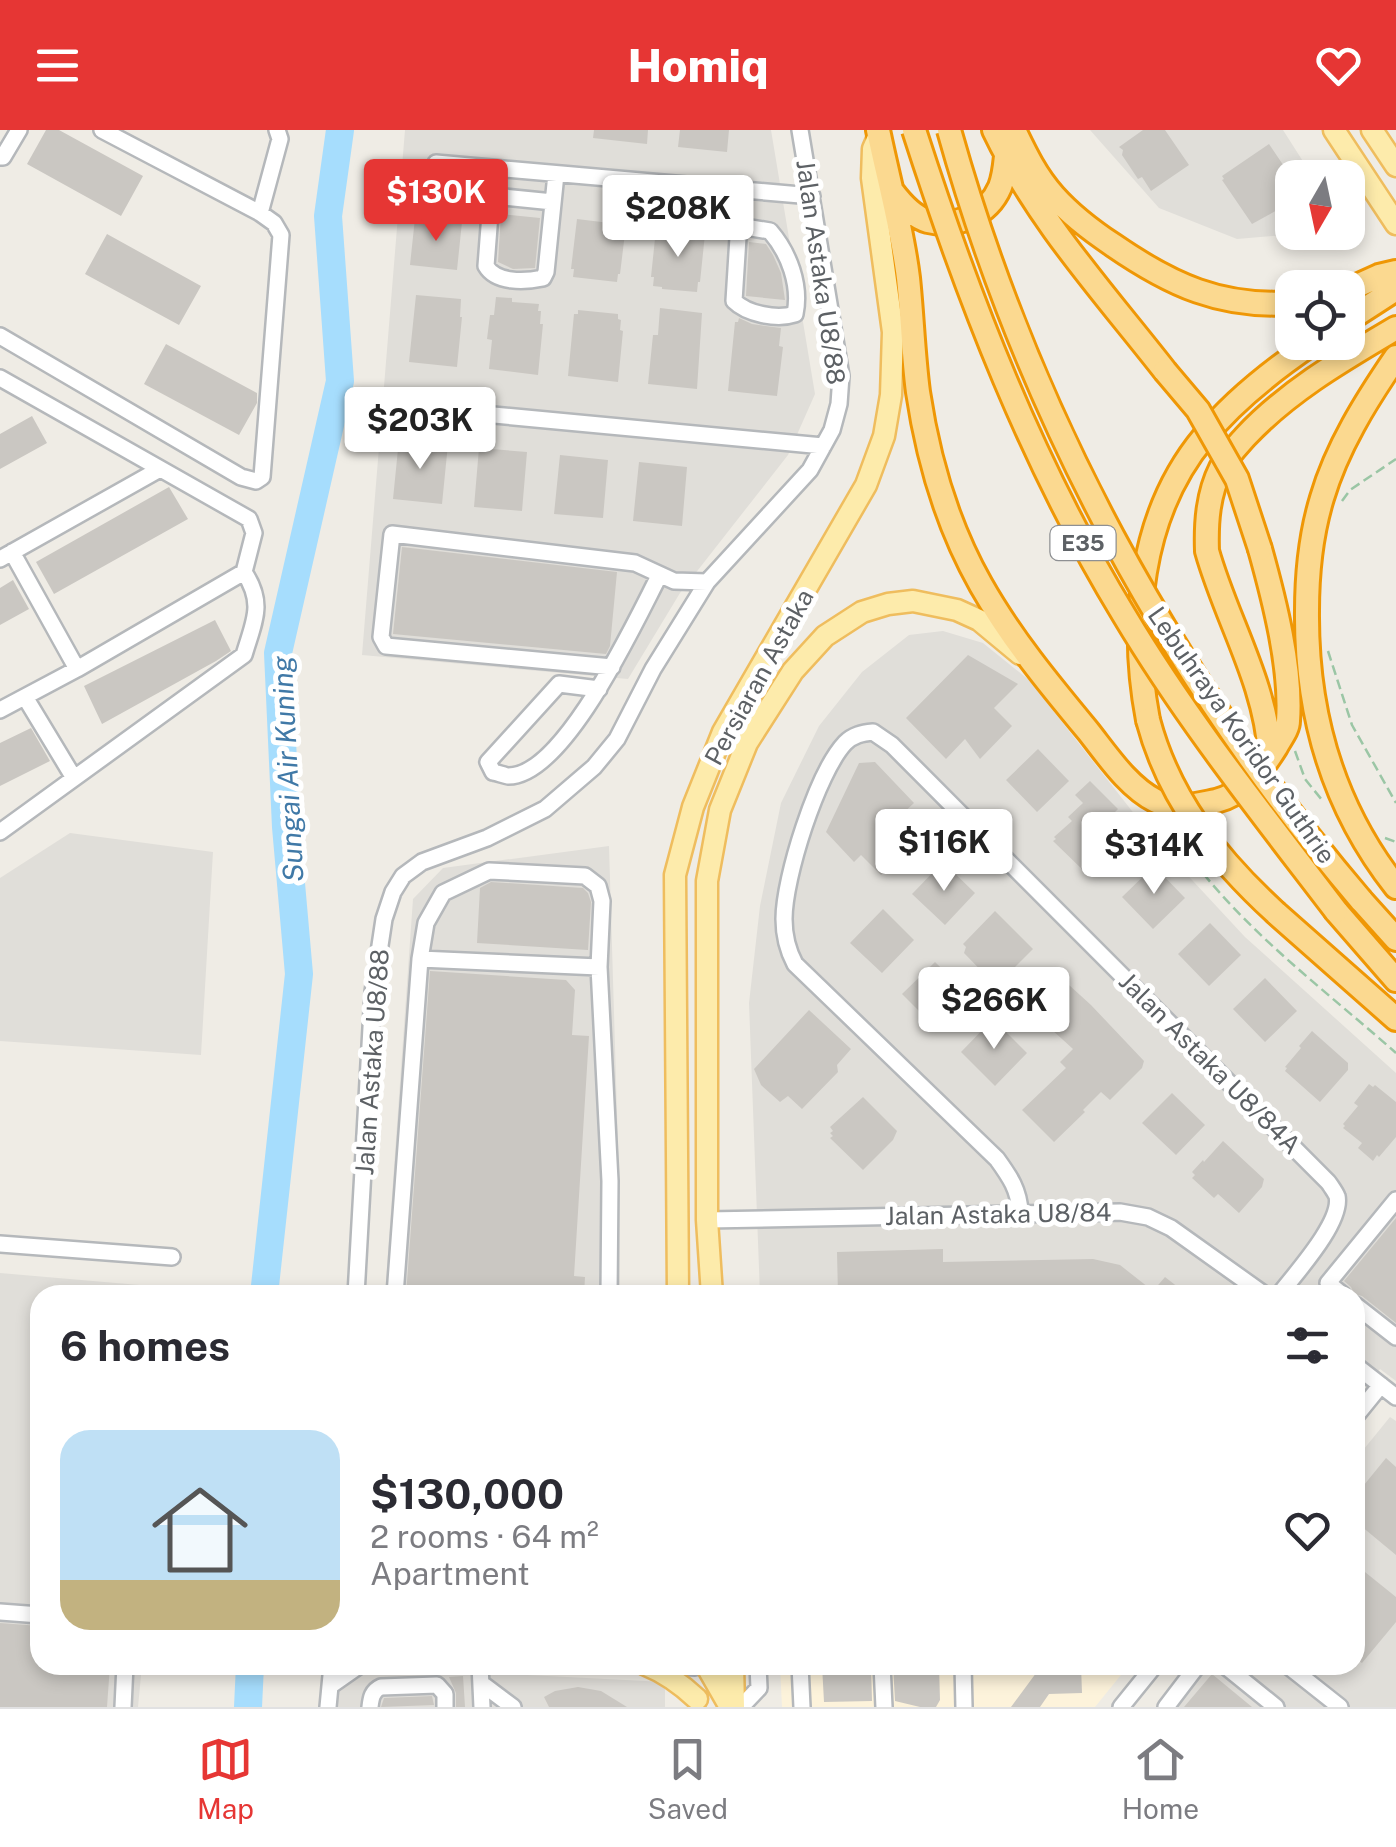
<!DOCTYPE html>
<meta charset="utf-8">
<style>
:root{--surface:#fff;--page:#f7f7f7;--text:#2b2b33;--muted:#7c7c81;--line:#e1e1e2;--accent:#e63634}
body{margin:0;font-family:"Public Sans",sans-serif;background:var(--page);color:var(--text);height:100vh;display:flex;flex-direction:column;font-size:38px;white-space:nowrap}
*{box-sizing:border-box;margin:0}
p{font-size:32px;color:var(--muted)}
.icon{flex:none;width:55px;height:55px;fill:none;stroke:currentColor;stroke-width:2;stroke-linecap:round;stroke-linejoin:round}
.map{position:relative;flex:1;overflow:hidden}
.panel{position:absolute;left:30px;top:1155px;width:1335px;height:390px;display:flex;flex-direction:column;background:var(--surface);border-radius:30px;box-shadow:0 5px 15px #0003}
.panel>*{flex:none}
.needle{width:65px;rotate:189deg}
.buttons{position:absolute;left:1275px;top:30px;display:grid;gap:20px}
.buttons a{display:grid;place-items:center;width:90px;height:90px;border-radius:20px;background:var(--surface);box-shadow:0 5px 15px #0003;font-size:50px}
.price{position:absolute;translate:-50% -85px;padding:0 22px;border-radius:10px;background:#fff;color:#222;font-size:32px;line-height:65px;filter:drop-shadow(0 2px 5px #0008)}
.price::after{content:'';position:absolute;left:50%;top:60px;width:30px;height:22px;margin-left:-15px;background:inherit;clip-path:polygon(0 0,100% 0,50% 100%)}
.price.active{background:var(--accent);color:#fff}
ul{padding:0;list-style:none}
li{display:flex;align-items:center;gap:30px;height:250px;padding:0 30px}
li+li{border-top:2px solid var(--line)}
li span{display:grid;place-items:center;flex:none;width:280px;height:200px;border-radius:30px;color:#555}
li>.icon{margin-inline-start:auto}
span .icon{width:120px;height:120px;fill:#fffc;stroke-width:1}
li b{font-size:42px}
h2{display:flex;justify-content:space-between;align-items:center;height:120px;padding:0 30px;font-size:42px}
header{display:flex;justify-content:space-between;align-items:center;height:130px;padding:0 30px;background:var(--accent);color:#fff;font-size:45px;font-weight:800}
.tabs{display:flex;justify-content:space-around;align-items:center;height:140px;border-top:2px solid var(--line);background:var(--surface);font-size:28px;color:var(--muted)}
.tabs a{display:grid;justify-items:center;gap:5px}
.tabs .active{color:var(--accent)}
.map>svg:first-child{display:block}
</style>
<header><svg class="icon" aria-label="menu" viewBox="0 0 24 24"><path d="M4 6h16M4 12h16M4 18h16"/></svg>Homiq<svg class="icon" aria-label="heart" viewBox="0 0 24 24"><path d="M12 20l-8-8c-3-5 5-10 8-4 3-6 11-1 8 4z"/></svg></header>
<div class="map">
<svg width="1396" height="1577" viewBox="0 0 1396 1577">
<rect width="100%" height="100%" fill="#efece5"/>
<!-- commercial -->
<path fill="#fdf3db" d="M780 1535H1129L1095 1577H782Z"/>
<!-- industrial -->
<path fill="#e0ded9" d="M405 0H771L815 264 788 325 680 463 628 549 362 525Z
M1090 0H1283L1313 47 1292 48V102L1310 103 1237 109 1159 78Z
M943 501 983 513 1029 550 1154 709 1245 807 1396 943V1251L1380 1239 1355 1270V1165H760L749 873 760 776 781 673 819 596 862 542 909 505Z
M70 703 213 722 201 925 0 911V748Z
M609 716 619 1050 620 1165H385L413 769 443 738Z
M0 1143 174 1158 173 1165H40V1535H142L138 1577H0Z
M1390 1287 1396 1291V1577H1157L1191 1535H1355V1330Z
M367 1537 665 1552V1577H334L336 1560Z"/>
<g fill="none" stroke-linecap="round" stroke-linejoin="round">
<!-- river -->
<path stroke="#a6ddfd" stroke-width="28" d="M264 1165 299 844 286 697 278 523 340 251 328 86 340 0
M248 1577 250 1535"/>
</g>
<!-- building -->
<path fill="#cac7c2" d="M46 0H59L143 46 121 86 27 34Z
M594 0H648L647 14 593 8Z
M680 0H729L727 22 678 17Z
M1143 0H1165L1189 35 1151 61 1142 47 1138 49 1122 25 1123 20 1119 17Z
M1269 14 1292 48V65L1279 76 1281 78 1252 94 1222 50 1224 49 1222 46Z
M501 84 540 88 535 138 513 139 498 132Z
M415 88 462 92 457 140 410 135Z
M577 89 626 95 620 144H618L617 152 573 147 574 139H571Z
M656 99 705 104 700 152H698L697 162 662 159V157L653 156 654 147H651Z
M107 104 201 156 179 195 85 144Z
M749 112 766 114 773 125 781 143 785 170 746 166Z
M416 165 461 169 460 187H462L457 237 409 232Z
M496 167 512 168V172L539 174 538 181H541L540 194H543L538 245 489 239 492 210 487 209 490 185H494Z
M660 178 702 183 697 259 648 254 653 205H658Z
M578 180 618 184V189L621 190 620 200 623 201 618 252 568 246 574 184H578Z
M739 188 752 194 781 198 779 216 783 217 777 266 728 261 735 192H738Z
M166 214 257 263V273L239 305 144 254Z
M32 286 47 313 0 339V304Z
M399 309 448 314 442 374 393 369Z
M479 318 527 322 522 381 474 377Z
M560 325 608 330 603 388 554 384Z
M639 332 687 337 682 396 633 391Z
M169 357 188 389 54 464 36 432Z
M402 417 617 442 610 516 606 524 393 504Z
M13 450 29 479 0 495V458Z
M215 490 231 521 216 531 102 594 84 556Z
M968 525 1018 554 994 578 1012 596 980 629 965 609 946 629 906 588Z
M31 598 50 631 0 656V613Z
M1038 619 1069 651 1037 682 1006 650Z
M875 632 914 673 899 687 916 705 914 714 881 745 861 725 854 732 826 702 859 633Z
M1090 651 1118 679 1107 690 1121 704 1117 714 1087 744 1053 711 1056 709 1054 707 1072 691 1068 687 1083 673 1075 665Z
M943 732 975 763 945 795 912 764Z
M1154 736 1185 768 1153 799 1122 767Z
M491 752 583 758 588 763 591 772 588 820 477 813 480 758Z
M883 779 914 810 882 843 850 813Z
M995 781 1033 819 996 856 964 823 966 817 963 814Z
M1210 793 1241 825 1209 856 1178 824Z
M935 832 970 866 937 899 902 864Z
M430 841 566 850 575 860 572 905 589 906 574 1146 585 1147 584 1165H406Z
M1058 845 1091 875 1144 931 1142 938 1110 970 1101 962 1083 980 1085 982 1054 1012 1022 980 1066 938 1060 932 1073 919 1028 878Z
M1265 848 1297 881 1265 912 1233 879Z
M809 880 851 919 837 935 838 942 802 979 788 966 780 972 761 955 754 939Z
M993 889 1027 923 995 956 961 922Z
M1312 901 1348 933V940L1320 972 1285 941 1287 938 1285 937 1301 918 1299 916Z
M1369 954 1373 957 1375 955 1396 972V1007L1379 1027 1377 1025 1373 1031 1358 1018 1362 1013 1343 998 1345 996 1343 994 1358 976 1354 973Z
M1172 963 1205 995 1176 1025 1142 993Z
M863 967 897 1001 893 1010 863 1040 830 1008 833 1006 830 1003 833 1001 830 997Z
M1223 1011 1264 1049 1262 1057 1239 1083 1218 1064 1214 1068 1192 1048 1195 1045 1192 1042 1203 1030 1204 1032Z
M1396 1088V1193L1362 1166 1354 1164 1351 1157 1344 1151Z
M943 1119V1132L1093 1129 1120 1135 1153 1161 1165 1147 1188 1165H838L837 1122Z
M1386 1328 1396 1337V1425L1355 1391V1366Z
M1355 1434 1396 1467V1492L1362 1533 1355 1528Z
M0 1493 40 1496V1535H110L107 1577H0Z
M822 1535H871L872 1571 824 1572Z
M893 1535H939L940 1570 936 1577H920L895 1571Z
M1042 1535H1081L1082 1563 1049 1564 1040 1577H1011Z
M1212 1544 1252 1577H1184Z
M463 1546 465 1577H456V1563L449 1547Z
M578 1557 601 1561 627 1577H549L544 1567 555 1561Z
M432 1566 434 1575 381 1577 384 1568Z"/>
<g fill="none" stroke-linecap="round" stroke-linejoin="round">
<!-- minor casing -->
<g stroke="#b5b8bb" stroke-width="20">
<path id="minor" d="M0 27H3L19 0
M436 33 812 66
M553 72 494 66 491 71 486 136C496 153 524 152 543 148L546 142 556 44
M260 83 280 9 277 0
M739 96 770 101C789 123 801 155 795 184 777 190 747 184 734 171L741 60
M0 206 241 347 256 351 262 347 281 105 274 93 260 83 102 0
M0 248 249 389 254 403 244 442
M440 280 823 316
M12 422 77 539
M0 429 160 339
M612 537 386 516 381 507 392 404 635 433 674 451 707 452
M599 559 559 554 488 632 493 642C494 642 507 646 508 646 564 647 636 490 659 446
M25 567 74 648
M0 580 77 539 244 442
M0 702 244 525C254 491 265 474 244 442
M420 829 599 837
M1020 1082C1019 1060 1010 1047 997 1029L795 834C787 819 784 805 784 789 784 748 817 643 845 613 853 605 862 603 873 602L892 615 1328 1052C1329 1053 1337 1065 1337 1066 1343 1092 1294 1145 1279 1165
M707 1090 1120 1082 1148 1087 1171 1098 1265 1165
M0 1114 172 1127
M356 1165 373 862 384 789 393 762 403 746 422 732 487 708 545 679 594 637 617 609 653 539 707 452 810 340 832 300 839 274 841 246 800 0
M395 1165 420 829 426 793 443 763 489 741 585 746 598 756 602 771 599 837 610 1051 609 1165
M1343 1165 1328 1153 1396 1070
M1355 1175 1396 1207
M1355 1235 1396 1267
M1355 1287 1381 1255
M0 1482 40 1485
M480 1535 482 1577
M665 1535 695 1537
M800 1535 802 1577
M882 1535 884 1577
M963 1535 964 1577
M1224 1535 1276 1577
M1287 1535 1340 1577
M481 1553 513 1577
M330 1556 360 1535
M123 1577 125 1535
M328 1577 332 1535
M370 1577C371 1568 372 1561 381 1557L437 1555 445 1564V1577
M741 1577 759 1558 758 1535
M1121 1577 1155 1535
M1166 1577 1198 1535"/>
</g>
<!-- major casing -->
<g stroke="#efbd5e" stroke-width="25">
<path id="major" d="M1334 0 1396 94
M1372 0 1396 36
M678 1165 675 745 693 677 723 602 866 355 884 306 891 265 893 202 872 48 873 19 879 5
M712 1165 707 1090V751L720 680 747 613 793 541 825 506 862 482 888 474 913 471 957 480 979 490 1020 524
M646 1535C666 1543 681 1554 697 1569
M706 1535 730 1577
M733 1535 734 1577"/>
</g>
<!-- highway casing -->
<g stroke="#ef9705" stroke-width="28">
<path id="highway" d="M878 0C888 49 902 98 908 148 912 186 913 224 918 262 928 329 947 395 981 455 1011 508 1049 554 1088 601 1107 625 1128 657 1156 671 1176 681 1196 675 1216 671 1244 664 1261 641 1276 617 1280 609 1288 600 1288 591 1292 539 1274 469 1260 419
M994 0C1037 90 1104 163 1165 241
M1014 0C1025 23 1036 46 1054 66 1071 85 1092 101 1113 115 1171 155 1221 178 1292 173
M892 61C901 73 913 87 928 91 957 98 988 85 1000 57 1004 47 1005 36 1006 26
M1348 160 1379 146 1396 142
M1348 190 1396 159
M1396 227C1366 271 1337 317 1322 368 1311 404 1307 443 1307 481 1306 583 1332 676 1396 757
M1148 590C1130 495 1139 385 1204 307 1234 270 1274 239 1314 212
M1270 625C1266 553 1226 489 1207 421 1206 392 1208 364 1221 338 1227 326 1236 317 1245 307 1288 261 1342 230 1396 198
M1361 770 1396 809
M1336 781 1396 850
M1276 783 1396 889"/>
</g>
<!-- path -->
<path stroke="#9bc6a5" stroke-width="2.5" stroke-dasharray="10 5" stroke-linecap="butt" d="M1342 371 1350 360 1396 329
M1328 521 1352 595 1396 673
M1295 621 1305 649 1322 670
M1169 695C1223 785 1317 853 1396 923
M1385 708 1396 712"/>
<!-- minor -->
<use href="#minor" stroke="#fff" stroke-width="15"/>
<!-- major -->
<use href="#major" stroke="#fdebab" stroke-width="20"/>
<!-- highway -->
<use href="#highway" stroke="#fbd990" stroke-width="22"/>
<!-- highway-bridge casing -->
<g stroke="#ef9705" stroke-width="28" stroke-linecap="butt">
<path id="highway-bridge" d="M914 0C968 168 1032 334 1124 485 1186 589 1262 684 1336 781
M949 0C1028 283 1170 546 1361 770
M1165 241 1198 280 1237 349 1260 419
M1148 590C1169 669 1217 729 1276 783"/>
</g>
<!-- highway-bridge -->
<use href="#highway-bridge" stroke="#fbd990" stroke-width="22"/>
</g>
<g text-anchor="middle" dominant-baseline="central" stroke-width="10" stroke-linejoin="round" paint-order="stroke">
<!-- shield labels -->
<rect fill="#fff" stroke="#8e9093" stroke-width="2.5" x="1050.5" y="396" width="65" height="34" rx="8"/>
<g font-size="22" font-weight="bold" fill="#5d6165">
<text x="1083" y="413">E35</text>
</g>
<!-- street labels -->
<g font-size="25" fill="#5d6165" stroke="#fff">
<text transform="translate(821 142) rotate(82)">Jalan Astaka U8/88</text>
<text transform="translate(759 547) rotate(-61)">Persiaran Astaka</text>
<text transform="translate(1242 605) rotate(55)">Lebuhraya Koridor Guthrie</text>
<text transform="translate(372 932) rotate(-86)">Jalan Astaka U8/88</text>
<text transform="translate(1210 933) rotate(45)">Jalan Astaka U8/84A</text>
<text transform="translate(998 1084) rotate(-1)">Jalan Astaka U8/84</text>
</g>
<!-- water labels -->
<g font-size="28" font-style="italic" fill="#4079a7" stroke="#fff">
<text transform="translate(287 639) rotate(-93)">Sungai Air Kuning</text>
</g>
</g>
</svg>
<div class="buttons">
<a><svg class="needle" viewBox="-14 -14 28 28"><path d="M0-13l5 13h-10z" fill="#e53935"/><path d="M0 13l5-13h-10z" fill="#7c7c81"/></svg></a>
<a><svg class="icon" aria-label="locate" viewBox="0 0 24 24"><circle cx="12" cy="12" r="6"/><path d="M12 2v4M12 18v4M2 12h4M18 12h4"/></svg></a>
</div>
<b class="price active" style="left:436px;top:114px">$130K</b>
<b class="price" style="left:678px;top:130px">$208K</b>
<b class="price" style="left:420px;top:342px">$203K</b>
<b class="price" style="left:944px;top:764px">$116K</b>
<b class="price" style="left:1154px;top:767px">$314K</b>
<b class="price" style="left:994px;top:922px">$266K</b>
<section class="panel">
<h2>6 homes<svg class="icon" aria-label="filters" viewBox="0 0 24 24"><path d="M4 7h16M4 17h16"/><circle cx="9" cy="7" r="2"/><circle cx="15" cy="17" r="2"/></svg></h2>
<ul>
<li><span style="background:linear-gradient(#bfe0f5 75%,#c2b280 0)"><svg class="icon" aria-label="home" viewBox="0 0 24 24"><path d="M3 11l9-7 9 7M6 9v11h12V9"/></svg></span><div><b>$130,000</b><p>2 rooms · 64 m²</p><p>Apartment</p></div><svg class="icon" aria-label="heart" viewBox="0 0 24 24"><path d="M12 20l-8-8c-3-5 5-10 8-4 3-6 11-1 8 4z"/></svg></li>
</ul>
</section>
</div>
<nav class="tabs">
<a class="active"><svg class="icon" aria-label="map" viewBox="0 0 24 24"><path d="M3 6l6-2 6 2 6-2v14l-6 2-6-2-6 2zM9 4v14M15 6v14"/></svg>Map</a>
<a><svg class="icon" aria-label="saved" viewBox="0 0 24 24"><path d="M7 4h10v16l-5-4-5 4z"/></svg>Saved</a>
<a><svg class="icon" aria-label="home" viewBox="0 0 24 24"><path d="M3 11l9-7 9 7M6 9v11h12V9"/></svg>Home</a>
</nav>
